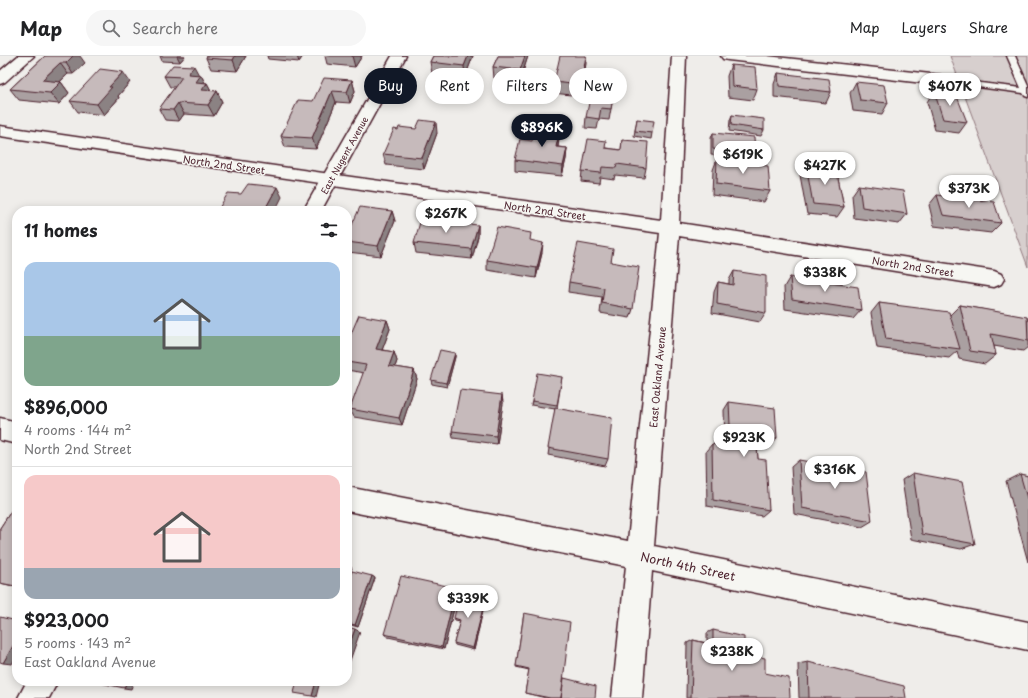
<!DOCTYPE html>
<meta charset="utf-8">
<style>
:root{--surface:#fff;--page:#f6f6f6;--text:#202124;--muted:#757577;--line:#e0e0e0;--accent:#111827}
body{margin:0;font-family:"Playpen Sans",sans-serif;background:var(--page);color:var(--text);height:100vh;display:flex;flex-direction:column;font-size:15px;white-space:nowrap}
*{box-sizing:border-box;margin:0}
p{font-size:13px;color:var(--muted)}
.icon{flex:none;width:22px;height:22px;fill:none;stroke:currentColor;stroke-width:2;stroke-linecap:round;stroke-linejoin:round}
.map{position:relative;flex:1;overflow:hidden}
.panel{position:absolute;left:12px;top:150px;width:340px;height:480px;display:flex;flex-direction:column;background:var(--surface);border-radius:16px;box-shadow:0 2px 10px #0003}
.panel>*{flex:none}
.hud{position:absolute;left:364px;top:12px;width:380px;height:36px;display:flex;gap:8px}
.price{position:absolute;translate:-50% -34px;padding:0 9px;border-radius:14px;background:#fff;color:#222;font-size:13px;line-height:26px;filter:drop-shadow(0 1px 2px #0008)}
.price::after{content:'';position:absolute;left:50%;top:24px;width:12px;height:9px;margin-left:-6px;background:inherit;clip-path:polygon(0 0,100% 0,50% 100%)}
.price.active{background:var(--accent);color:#fff}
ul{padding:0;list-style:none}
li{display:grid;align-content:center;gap:8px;height:212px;padding:0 12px}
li+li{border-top:1px solid var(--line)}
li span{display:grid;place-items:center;height:124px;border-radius:12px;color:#555}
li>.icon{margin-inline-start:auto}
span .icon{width:72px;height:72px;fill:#fffc;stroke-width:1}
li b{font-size:17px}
h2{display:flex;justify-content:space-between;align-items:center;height:48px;padding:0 12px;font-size:17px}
.chip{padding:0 14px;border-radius:18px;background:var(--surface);box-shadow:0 2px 10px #0003;font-size:14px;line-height:36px}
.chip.active{background:var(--accent);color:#fff}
header{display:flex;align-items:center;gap:24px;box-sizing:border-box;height:56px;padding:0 20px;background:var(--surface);border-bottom:1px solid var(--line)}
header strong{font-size:19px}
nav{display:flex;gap:22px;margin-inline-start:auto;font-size:14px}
.search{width:280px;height:36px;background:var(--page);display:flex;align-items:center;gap:10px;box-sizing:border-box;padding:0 14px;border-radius:22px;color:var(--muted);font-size:15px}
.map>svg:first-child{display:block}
</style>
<header>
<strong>Map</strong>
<div class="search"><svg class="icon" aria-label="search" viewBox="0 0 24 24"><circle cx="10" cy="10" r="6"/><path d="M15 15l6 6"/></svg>Search here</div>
<nav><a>Map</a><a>Layers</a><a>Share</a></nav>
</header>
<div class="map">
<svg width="1028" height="642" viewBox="0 0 1028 642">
<rect width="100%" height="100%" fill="#efedea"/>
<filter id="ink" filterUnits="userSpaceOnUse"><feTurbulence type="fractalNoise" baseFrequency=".025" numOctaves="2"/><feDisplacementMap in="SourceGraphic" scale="8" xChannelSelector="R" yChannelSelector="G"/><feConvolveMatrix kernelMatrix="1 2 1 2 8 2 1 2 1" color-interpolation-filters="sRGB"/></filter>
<g filter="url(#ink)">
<!-- green -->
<path fill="#d7cfce" stroke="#90777c" d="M950 0H1028V211Z"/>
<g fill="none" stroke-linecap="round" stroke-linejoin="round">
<!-- service casing -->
<g stroke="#4a1f2b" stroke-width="3">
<path id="service" d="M1007 0H1015L1028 29V41L1025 40 1023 37 940 26 936 24 940 22 1021 32Z"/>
</g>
<!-- minor casing -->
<g stroke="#4a1f2b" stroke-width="3">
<path id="minor" d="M18 0H34L5 26 0 28V15Z
M672 0H686L679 167 994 215 1001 218 1004 223 1001 228 994 231 679 180 654 490 1028 566V594L652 515 642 642H612L626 510 347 455V431L628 485 660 177 0 80V70L330 118 661 164Z
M721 0H767L940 19 945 21 948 24 945 27 940 29 728 4 723 3Z
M0 362 17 366V388L0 384Z"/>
</g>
<!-- tertiary casing -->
<g stroke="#4a1f2b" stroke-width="3">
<path id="tertiary" d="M392 0H406L321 155H303Z
M27 625H58L49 642H18Z"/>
</g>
<!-- service -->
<use href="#service" fill="#f6f6f2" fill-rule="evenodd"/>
<!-- minor -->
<use href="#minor" fill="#f6f6f2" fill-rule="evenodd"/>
<!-- tertiary -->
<use href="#tertiary" fill="#f6f6f2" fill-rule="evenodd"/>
</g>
<!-- wall -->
<path fill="#aaa0a1" stroke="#4a1f2b" d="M45 0 85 7 73 18H68L60 26H61L69 37 59 48 19 44 10 33Z
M160 0H185L180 6 162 5Z
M207 0H246L237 15 211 13 206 2Z
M267 0H303L299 6 268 3Z
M325 0H362L355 11 327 8Z
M433 0H473L465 21 432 17 430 6Z
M498 0H528L520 25 494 22 493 11Z
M586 0 580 40 553 37 554 26Z
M731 9 757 33 753 44 728 41 727 20Z
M778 17 831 36 826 47 774 41V28Z
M201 19 205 27H207L211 35H217L222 46 214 60 184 58 179 65 165 64 159 53 175 31H170L164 20Z
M352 24 355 35 350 47 336 46 316 93 285 91 281 80 313 45Z
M130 26 118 40 119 42 104 59 78 56 70 45Z
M856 26 888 47 882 58 853 55 850 37Z
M465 32 463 41 444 40V34Z
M934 35 967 66 959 77 935 74 927 46Z
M614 36 609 64 599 63 597 73 585 72 586 61Z
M732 59 764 74 761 80 729 75 730 64Z
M637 63 652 77 651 83 634 80Z
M437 77 424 113 386 109 383 98Z
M713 77 755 98 752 103 711 99V82Z
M559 83 558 91 567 92 566 103 562 120 515 115V104L532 85Z
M622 84 646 112 644 122 615 119 614 123 600 121 599 127 581 125 582 115 605 92 621 94Z
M823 97 844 112 841 118 837 117 844 151 837 161 807 158 800 119 806 109 819 110 820 102Z
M717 103 770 135 764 146 712 139 713 114Z
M859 129 907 158 899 168 854 162 852 139Z
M937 139 1001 167 991 177 934 170 929 149Z
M392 155 395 165 381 200 348 196 347 193V180Z
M478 169V180L472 203 416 197 414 187Z
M531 185 542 197 536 222 487 214V204Z
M611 206 633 253 630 262 600 257 602 241 568 236 569 226Z
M734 215 766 257 760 266 712 257 714 236 718 226 729 228V224Z
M790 221 861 254 853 263 785 253 784 231Z
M879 247 950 259 960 249 1028 262V291L1023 295 994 290 996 299 985 308 959 303 957 295 949 302 877 292 871 257Z
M387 264 390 273 382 294 394 296 397 305 395 311 414 314 417 323 402 369 354 361 350 353 364 317 347 314V287Z
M455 297V301L447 331 432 328 431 324Z
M562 321 557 352 608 403 605 410 548 399 555 353 531 349 532 345Z
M502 339 503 347 497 388 453 382 452 375Z
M729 346 777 382 770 390 757 388 758 403 769 454 762 460 707 450 706 395 712 388 725 390 724 354Z
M799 404 872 465 862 471 794 458 791 411Z
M913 417 975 488 961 493 911 483 902 424Z
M1020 418 1028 420V506L1006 425Z
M17 446V531L0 527V472Z
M372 520 375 522 358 571 347 568V527Z
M456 532 458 536 444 593 388 581 384 578Z
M485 544V545L474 594 455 589 454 587 460 565 455 564 454 562Z
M524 557 561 642H546L525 637 529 614 516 611Z
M713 574 744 598 765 617 790 642H686L687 587 693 584 707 587V577Z
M808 606 906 642H799L798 608Z
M564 622 595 642H561Z"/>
<!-- shaded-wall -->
<path fill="#8b8283" stroke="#4a1f2b" d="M73 0H80L85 7 73 18 66 7Z
M177 0H185L180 6Z
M235 0H246L237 15 233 4Z
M297 0H303L299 6Z
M352 0H362L355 11Z
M468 0H473L465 21 464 10Z
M525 0H528L520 25V14Z
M586 0V8L580 40 581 29Z
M60 7 68 18 50 35 42 24Z
M194 10 200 21 201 19 206 29 207 27 213 38 203 36 188 18Z
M123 16 130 26 118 40 119 42 104 59 97 48 109 31Z
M352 24 355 35 350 47 347 36Z
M61 26 69 37 59 48 50 37Z
M465 26V32L463 41V35Z
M217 35 222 46 214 60 208 49Z
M332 35 336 46 316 93 312 82Z
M178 47 184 58 179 65 173 54Z
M436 66 437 77 424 113 422 102Z
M560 72 559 83 556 102V91Z
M567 92 566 103 562 120 563 110Z
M277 131 282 141 275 155H264Z
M392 155 395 165 381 200 378 190Z
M478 169V180L472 203 471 193Z
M543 187 542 197 536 222 537 212Z
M387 264 390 273 379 302 376 293Z
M394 296 397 305 392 319 389 310Z
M455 297V301L447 331 446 327Z
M414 314 417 323 402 369 399 362Z
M502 339 503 347 497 388 496 380Z
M347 508 352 512 347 526Z
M372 520 375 522 358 571 355 569Z
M456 532 458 536 444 593 442 591Z
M485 544V545L474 594 473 592Z
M355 573 360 576 347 613V595Z
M17 583V599L12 608 3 607Z
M127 625H134L131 633 124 632Z
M316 625H320L316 641 312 640Z"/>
<!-- building -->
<path fill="#c6babb" stroke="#4a1f2b" d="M45 0H73L66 7H60L42 24 61 26 50 37 10 33Z
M207 0H235L233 4 206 2Z
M433 0H468L464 10 430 6Z
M498 0H525L520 14 493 11Z
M560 0H586L581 29 554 26Z
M173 9 194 10 188 18 201 19 196 26 207 27 202 34 217 35 208 49 178 47 173 54 159 53 182 21 164 20Z
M731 9 755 11 757 33 732 30Z
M100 13 123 16 109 31H112L97 48 70 45Z
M778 17 829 23 831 36 779 30Z
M324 22 352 24 347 36 332 35 312 82 281 80 298 44 313 45Z
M446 25 465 26 463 35 444 34Z
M856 26 884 29 888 47 860 44Z
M592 33 614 36 611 53 601 52 599 63 586 61Z
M934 35 956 38 967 66 943 63Z
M732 59 764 63V74L731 69Z
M637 63 654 65 652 77 635 75Z
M420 64 436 66 422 102 383 98 394 73 398 74 399 71 416 73Z
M535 70 560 72 556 91 567 92 563 110 515 104 520 83 532 85Z
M713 77 754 81 755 98 713 93Z
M588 83 606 85 605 92 621 94 622 84 648 86 646 112 617 108 616 112 602 111 601 117 582 115Z
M823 97 845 101 844 112 822 108Z
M717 103 768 110 770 135 716 128Z
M806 109 836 112 844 151 813 148Z
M248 128 277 131 264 155H225L218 154 228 137 241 138Z
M859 129 903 135 907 158 862 151Z
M937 139 994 146 1001 167 943 159Z
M360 151 392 155 378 190 347 186V180Z
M421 163 478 169 471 193 414 187Z
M497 171 531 177 530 184 543 187 537 212 487 204Z
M578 187 613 193 611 206 639 211 633 253 602 247 604 232 569 226Z
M734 215 766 220V257L717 248 718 226 733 229Z
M790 221 858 231 861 254 792 243Z
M879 247 949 256 960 293 886 283Z
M960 249 1027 261 1028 285 991 278 996 299 970 295Z
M359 259 387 264 376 293 394 296 389 310 414 314 399 362 350 353 366 309 347 306V287Z
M440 294 455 297 446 327 431 324Z
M537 317 562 321 557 349 532 345Z
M460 334 502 339 496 380 452 375Z
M729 346 775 352 777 382 756 379 758 403 766 404 769 454 713 444 712 388 731 391Z
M555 352 612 362 608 403 548 392Z
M799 404 866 416 872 465 802 452Z
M913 417 962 426 975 488 922 478Z
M1020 418 1028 420V446Z
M17 446V527L15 530 0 527V472Z
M352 515 372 520 355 569 347 567V527Z
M401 520 456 532 442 591 384 578Z
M460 537 485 544 473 592 454 587 460 564 454 562Z
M524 557 570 566 561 642H550L525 637 529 613 516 610Z
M0 561 17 565V583L3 607 0 606Z
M347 571 355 573 347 595Z
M713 574 744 581V598L765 602V617L789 622 790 642H691L693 584 713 589Z
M808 606 904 630 906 642H809Z
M564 622 596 630 595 642H561Z
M91 625H127L124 632Z
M297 625H316L312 640 294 637Z"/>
</g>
<g text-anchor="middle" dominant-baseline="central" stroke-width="3" stroke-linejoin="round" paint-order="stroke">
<!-- far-street labels -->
<g font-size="9" fill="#4a1f2b" stroke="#f6f6f2">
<text transform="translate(344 99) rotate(-61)">East Nugent Avenue</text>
</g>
<!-- street labels -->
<g font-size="10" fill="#4a1f2b" stroke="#f6f6f2">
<text transform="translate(224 108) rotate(8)">North 2nd Street</text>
<text transform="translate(545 154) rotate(8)">North 2nd Street</text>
<text transform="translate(913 210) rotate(9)">North 2nd Street</text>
<text transform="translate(657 321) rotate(-85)">East Oakland Avenue</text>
</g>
<!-- near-street labels -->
<g font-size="12" fill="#4a1f2b" stroke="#f6f6f2">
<text transform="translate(688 510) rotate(12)">North 4th Street</text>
</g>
</g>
</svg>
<b class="price" style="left:950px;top:51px">$407K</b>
<b class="price active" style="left:542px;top:92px">$896K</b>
<b class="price" style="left:743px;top:119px">$619K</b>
<b class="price" style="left:825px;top:130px">$427K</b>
<b class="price" style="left:969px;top:153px">$373K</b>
<b class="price" style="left:446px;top:178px">$267K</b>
<b class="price" style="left:825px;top:237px">$338K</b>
<b class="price" style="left:744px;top:402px">$923K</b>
<b class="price" style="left:835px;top:434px">$316K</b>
<b class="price" style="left:468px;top:563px">$339K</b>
<b class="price" style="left:732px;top:616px">$238K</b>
<div class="hud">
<a class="chip active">Buy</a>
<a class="chip">Rent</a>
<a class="chip">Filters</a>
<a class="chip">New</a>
</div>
<section class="panel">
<h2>11 homes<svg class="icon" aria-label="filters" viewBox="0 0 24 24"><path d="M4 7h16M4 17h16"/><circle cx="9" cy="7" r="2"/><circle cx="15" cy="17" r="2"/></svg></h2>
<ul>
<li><span style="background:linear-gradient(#a9c7e8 60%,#7fa58c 0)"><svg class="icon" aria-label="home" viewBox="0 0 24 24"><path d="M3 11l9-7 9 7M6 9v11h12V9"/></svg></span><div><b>$896,000</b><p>4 rooms · 144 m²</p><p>North 2nd Street</p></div></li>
<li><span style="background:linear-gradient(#f6c9c9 75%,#9aa5b1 0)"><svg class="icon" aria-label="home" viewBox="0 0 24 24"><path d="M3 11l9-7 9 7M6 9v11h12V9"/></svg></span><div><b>$923,000</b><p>5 rooms · 143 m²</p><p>East Oakland Avenue</p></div></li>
</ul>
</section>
</div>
